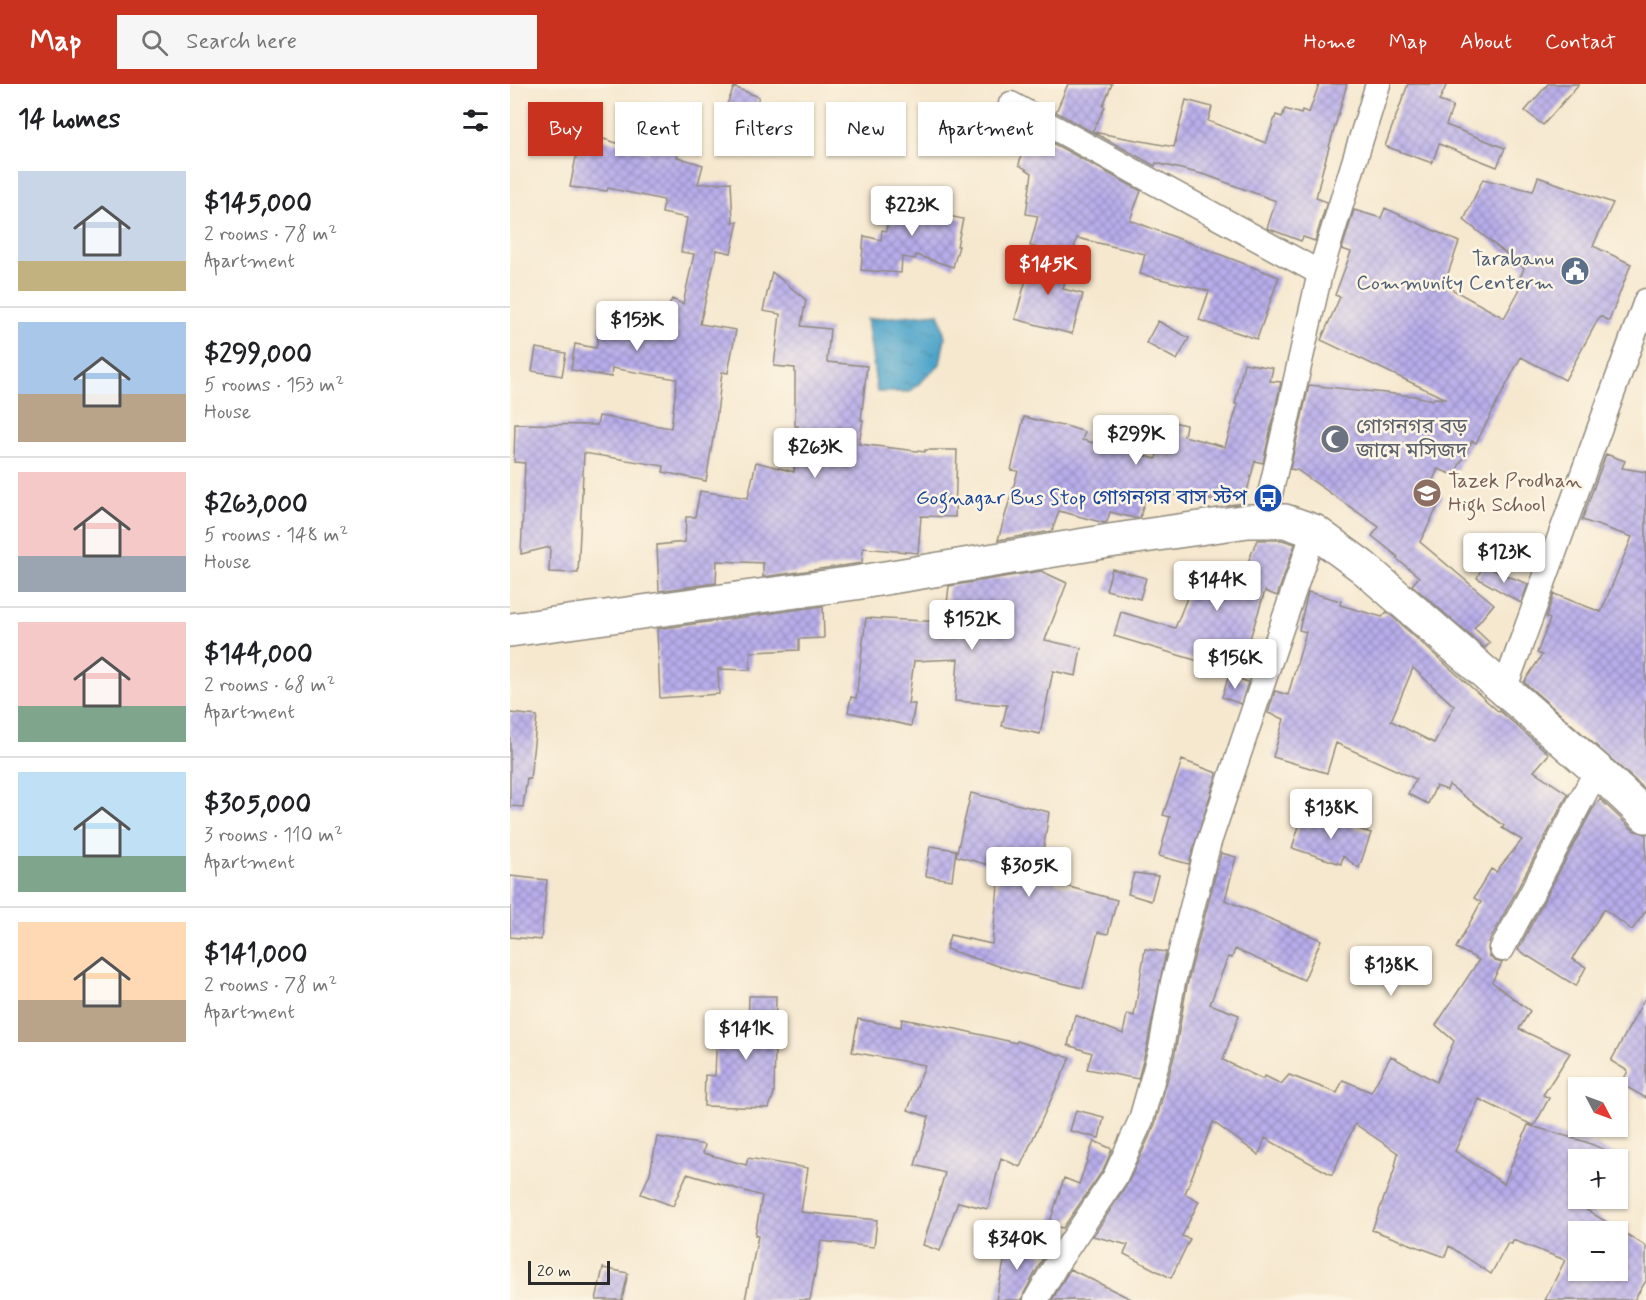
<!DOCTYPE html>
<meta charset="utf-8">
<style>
:root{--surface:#fff;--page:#f6f6f6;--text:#202124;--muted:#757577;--line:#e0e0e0;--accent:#c8321e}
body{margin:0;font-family:Mynerve,"Noto Sans Bengali",sans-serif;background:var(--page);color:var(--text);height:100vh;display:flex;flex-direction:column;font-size:22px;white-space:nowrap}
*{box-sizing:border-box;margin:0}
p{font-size:20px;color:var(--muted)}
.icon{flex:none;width:33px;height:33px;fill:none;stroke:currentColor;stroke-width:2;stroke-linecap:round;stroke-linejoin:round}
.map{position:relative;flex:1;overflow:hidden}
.drawer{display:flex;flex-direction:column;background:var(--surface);width:510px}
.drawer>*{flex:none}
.guide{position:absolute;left:18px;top:18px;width:570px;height:54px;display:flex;gap:12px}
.needle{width:39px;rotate:131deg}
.fabs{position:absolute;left:1058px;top:993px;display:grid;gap:12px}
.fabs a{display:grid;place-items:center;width:60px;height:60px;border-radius:0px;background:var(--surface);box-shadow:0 2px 4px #0004;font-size:30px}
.scale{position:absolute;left:18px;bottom:15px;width:82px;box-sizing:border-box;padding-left:6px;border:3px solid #2b2b2b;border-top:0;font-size:16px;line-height:21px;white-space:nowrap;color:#2b2b2b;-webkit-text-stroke:4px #fcf5e5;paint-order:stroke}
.price{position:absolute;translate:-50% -51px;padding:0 14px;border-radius:6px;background:#fff;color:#222;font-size:20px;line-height:39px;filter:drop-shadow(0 2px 3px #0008)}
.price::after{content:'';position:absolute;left:50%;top:36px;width:18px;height:14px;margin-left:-9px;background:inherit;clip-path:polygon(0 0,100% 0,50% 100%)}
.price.on{background:var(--accent);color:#fff}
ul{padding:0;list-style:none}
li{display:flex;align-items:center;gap:18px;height:150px;padding:0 18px}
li+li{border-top:2px solid var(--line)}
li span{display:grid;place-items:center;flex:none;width:168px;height:120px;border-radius:0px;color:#555}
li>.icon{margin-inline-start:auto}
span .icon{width:72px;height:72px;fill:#fffc;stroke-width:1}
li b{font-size:26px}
h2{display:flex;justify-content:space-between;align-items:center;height:72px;padding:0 18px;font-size:26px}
.tag{padding:0 21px;border-radius:0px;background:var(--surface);box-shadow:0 2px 4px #0004;font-size:21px;line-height:54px}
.tag.on{background:var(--accent);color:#fff}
header{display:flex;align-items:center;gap:36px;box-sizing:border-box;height:84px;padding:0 30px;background:var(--accent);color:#fff}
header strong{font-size:28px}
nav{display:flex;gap:33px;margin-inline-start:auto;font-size:21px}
.search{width:420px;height:54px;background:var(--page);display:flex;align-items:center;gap:15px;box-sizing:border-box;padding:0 21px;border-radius:0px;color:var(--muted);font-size:22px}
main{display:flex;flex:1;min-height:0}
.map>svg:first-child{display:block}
</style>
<header>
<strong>Map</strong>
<div class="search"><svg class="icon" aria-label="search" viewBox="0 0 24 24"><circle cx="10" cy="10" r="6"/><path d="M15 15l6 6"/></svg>Search here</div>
<nav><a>Home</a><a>Map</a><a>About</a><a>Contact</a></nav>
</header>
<main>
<section class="drawer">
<h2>14 homes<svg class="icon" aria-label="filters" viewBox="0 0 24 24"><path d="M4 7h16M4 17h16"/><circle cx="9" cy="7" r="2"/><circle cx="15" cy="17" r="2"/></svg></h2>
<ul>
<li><span style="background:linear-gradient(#c9d6e8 75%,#c2b280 0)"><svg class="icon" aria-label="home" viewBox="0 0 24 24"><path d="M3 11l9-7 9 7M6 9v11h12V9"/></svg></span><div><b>$145,000</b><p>2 rooms · 78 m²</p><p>Apartment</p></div></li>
<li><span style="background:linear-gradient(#a9c7e8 60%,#b9a48a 0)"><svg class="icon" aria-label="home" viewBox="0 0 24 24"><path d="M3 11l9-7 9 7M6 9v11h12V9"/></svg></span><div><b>$299,000</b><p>5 rooms · 153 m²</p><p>House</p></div></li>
<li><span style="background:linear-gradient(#f6c9c9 70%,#9aa5b1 0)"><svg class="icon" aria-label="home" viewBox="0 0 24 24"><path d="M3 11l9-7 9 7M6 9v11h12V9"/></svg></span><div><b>$263,000</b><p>5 rooms · 148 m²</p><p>House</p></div></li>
<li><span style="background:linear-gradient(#f6c9c9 70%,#7fa58c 0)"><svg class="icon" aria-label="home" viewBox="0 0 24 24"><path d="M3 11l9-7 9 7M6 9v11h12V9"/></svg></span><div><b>$144,000</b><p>2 rooms · 68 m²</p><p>Apartment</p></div></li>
<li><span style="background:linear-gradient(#bfe0f5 70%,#7fa58c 0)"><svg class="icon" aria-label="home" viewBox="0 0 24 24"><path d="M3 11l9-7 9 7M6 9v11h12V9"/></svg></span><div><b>$305,000</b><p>3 rooms · 110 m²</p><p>Apartment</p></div></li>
<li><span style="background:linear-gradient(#ffd9b3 65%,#b9a48a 0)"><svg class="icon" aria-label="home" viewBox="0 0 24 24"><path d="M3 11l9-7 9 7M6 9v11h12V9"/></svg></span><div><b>$141,000</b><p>2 rooms · 78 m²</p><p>Apartment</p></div></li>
</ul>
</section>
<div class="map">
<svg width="1136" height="1216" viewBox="0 0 1136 1216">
<defs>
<pattern id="water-ripples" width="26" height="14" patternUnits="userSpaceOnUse" patternTransform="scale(1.5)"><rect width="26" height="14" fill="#4ea4ca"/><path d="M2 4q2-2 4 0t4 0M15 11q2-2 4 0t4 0" fill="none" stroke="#4186a4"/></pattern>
<pattern id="building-cross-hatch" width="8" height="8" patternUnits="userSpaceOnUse" patternTransform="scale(1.5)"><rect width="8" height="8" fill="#b8adeb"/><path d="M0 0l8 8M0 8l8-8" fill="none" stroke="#968dbf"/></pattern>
</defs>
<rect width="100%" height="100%" fill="#fcf5e5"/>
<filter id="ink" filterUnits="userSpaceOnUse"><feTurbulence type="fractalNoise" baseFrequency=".0167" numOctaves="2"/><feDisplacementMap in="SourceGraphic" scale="12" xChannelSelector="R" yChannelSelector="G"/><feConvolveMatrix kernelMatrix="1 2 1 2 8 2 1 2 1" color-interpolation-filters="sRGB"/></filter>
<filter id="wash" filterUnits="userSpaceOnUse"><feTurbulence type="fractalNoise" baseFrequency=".008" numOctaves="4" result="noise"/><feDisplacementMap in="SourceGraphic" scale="24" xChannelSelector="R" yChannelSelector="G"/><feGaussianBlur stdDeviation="1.35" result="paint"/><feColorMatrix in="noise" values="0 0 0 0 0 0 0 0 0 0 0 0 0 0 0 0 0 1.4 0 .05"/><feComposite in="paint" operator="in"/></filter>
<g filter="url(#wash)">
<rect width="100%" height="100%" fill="#f6e8cf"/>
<!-- water -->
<path fill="url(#water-ripples)" stroke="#3c687a" stroke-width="1.5" d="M429 229 435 253 430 280 400 308H367L357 235Z"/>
<g id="blocks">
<!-- building -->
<path fill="url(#building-cross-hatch)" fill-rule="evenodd" d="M558 0H602L593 22 595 23 582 48 546 28Z
M809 0H837L812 88 806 114 817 118 805 157 793 153 791 157 757 144 766 117 696 91 646 79 645 82 583 48 664 63 676 16 702 23 698 37 756 59 766 31 772 33 775 25 791 30 792 26 799 29Z
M898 0H937L929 17 943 22 936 41 995 64 987 83 929 60 922 79 875 62Z
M1038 0H1069L1033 41 1015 27Z
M224 3 249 13 236 45 211 35Z
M511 42 631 107 620 136 769 193 747 255 689 236 699 207 630 190 635 170 567 154 562 172 520 162 528 132 516 130 522 89 509 81 513 61 502 58Z
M148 45 172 54 167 73 193 81 188 100 221 98 223 138H228L221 169 207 166 190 240 226 246 218 289 212 288 204 354H203L196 397 153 388 154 382 74 369 68 489 39 488 40 463 11 470 15 379 4 378 5 340 87 341 89 332 161 344 167 295 102 284 101 293 61 286 65 260 86 264 93 225 153 235 162 215 173 220 184 170 171 168 177 134 152 129 154 116 98 104 97 107 60 103 71 48 139 69Z
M1028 93 1103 119 1083 162 1121 180 1099 237 1090 232 1055 296 1011 273 966 359 962 357 944 391 928 385 919 405 933 412 910 458 984 520 964 544 980 559 975 564 902 501 909 493 887 475 888 473 862 452 869 443 787 386 780 385 799 301 904 312 923 316 924 314 936 315 811 256 830 213 825 211 841 168 832 165 844 126 871 134 875 124 949 158 934 201 994 234 1015 196 1010 194 1014 184 954 136 973 95 1023 107Z
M383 110 417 117 415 127 453 135 447 162H449L443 183 406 171 405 175 392 173 391 189 351 186 354 152 371 156 372 146 376 147Z
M519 165 558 187 553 205 573 210 562 250 505 235 517 192 512 190Z
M262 188 296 216 291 242 320 245 317 278 357 282 351 336H353L349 360 415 368V366H447L445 433 411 432 408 469 353 464 352 479 253 493V479L207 477 206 499 149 507 147 461 175 458 176 433H185L190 407 238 414 246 378 284 388 288 342H285V284L264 282 270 230 253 227Z
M648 237 679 254 667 276 636 259Z
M26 264 56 269 52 292 22 287Z
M734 279 763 284 760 297 771 298 753 379 745 377 734 419 718 421 697 415 637 407 630 434H624L600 428 597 438 594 439 549 427 542 447 488 456 508 387 501 386 514 333 552 342 553 341 575 348 572 356 646 375 654 336 676 341 674 352 715 363 728 320H725Z
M1096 370 1115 377 1112 384 1136 388V706L1014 598 1032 571 1027 569 1040 535 1036 533 1044 510 1091 528 1122 453 1072 436Z
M747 456H772L785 460 767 512 755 507 729 589 604 552 611 528 665 544 689 484 729 500Z
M973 482 1018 500 1011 519 967 494Z
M602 485 636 494 630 515 596 506Z
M531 487 557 499 535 556 571 564 566 592 543 587 530 650 492 642 497 621 445 617 448 575 404 577 398 620H405L401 642 338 628 341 613 346 614 356 534 435 538 439 502Z
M798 508 831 517 830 521 872 533 877 528 989 628 990 627 1039 670 1024 687 1058 710 979 858 978 865 980 873 985 877 992 879 982 898 1020 927 1009 945 1060 969 1033 1011 1039 1014 1024 1042 969 1015 945 1067 994 1100 1018 1041 1076 1058 1112 1073 1111 1076H1068V1114L1079 1116 1075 1125 1136 1162V1197L1124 1216H1035L1055 1176 1003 1156 1002 1160 998 1159 981 1190 939 1162 935 1173 862 1146 884 1087 888 1069 845 1040 822 1091 755 1054 749 1071 703 1038 675 1110 689 1117 672 1152 680 1155 661 1194 614 1170 618 1161 583 1152 618 1099 645 1040 665 969 677 901 711 769 726 773 715 816 811 856 794 896 725 865 722 874 718 873 700 920 729 931 713 976 752 995 755 992 771 1000 779 991 827 1009 833 996 861 1008 881 972 926 998 944 957 926 941 969 876 946 864 971 818 964 814 981 785 986 788 1012 756 992 744 994 742 939 701 937 706 926 702 918 720 898 710 906 695 826 659 817 689 763 673 774 635 758 629 765 607 778 611 796 548 789 546ZM903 584 944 622 924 659 881 637ZM1068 1148H1107V1186H1068Z
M313 522 314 554 289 555V566L241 568 240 586 208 585 209 610 150 614 147 545Z
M719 591 738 598 731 620 712 613Z
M0 629 27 632 20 695 17 694 13 723 0 722Z
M672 676 707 689 679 780 649 772 660 733 653 731Z
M461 709 539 728 530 789 547 792 545 799 607 816 598 850 588 848 573 904 507 888 436 865 440 851 482 860 490 784 446 772Z
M1090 715 1123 746 1136 750V827L1122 846 1094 825 1062 875 1076 883 1066 902 1008 866 1082 726Z
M794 727 861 749 849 784 833 772 831 780 782 764Z
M420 762 446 766 442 796 416 792Z
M624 789 648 792 641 817 618 810Z
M0 792 37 796 31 856 0 853Z
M635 865 656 868 637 962 628 995 577 985 582 969 558 961 565 931 613 950 617 930 624 932Z
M239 912H266L264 1009 259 1024 194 1022 195 991 205 992 207 944 238 945Z
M1136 912V1014L1111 1000 1118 987 1101 977Z
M348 935 391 943 392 935 446 945 506 959 507 957 560 974 510 1083 491 1074 478 1125 448 1118 430 1167 413 1161 435 1089 405 1081 419 1033 398 1026 415 981 342 968Z
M566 1026 594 1033 589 1054 560 1047Z
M147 1053 195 1061 193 1069 236 1081 238 1074 298 1084 291 1128 367 1136 364 1163 311 1157 300 1216H235L248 1152 245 1151 252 1112 177 1090 163 1122 131 1110 140 1089Z
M584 1057 602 1065 593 1086 553 1144 539 1141 554 1094 569 1100Z
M499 1154 534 1172 514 1209 512 1216H486Z
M93 1184 118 1189 112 1216H86Z
M560 1185 623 1216H542Z"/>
</g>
</g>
<g filter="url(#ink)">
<use href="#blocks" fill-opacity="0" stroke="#908a7d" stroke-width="1.5"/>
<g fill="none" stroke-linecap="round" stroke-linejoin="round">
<!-- street casing -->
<g stroke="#908a7d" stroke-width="27">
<path id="street" d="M501 20 810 189
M754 437 810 189 868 0
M994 606 1136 217
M992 865 1087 686
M526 1216 547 1179 605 1093 631 1036 651 965 663 898 698 761 804 447"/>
</g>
<!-- primary casing -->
<g stroke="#908a7d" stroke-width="36">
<path id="primary" d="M0 546 345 499 599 457 738 437H775L804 447 853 483 1087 686 1136 732"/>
</g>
<!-- street -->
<use href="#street" stroke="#fff" stroke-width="24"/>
<!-- primary -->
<use href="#primary" stroke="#fff" stroke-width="33"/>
</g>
</g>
<!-- icons -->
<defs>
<g id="civic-disc" transform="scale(1.5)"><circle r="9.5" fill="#5c6f8a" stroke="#fcf5e5"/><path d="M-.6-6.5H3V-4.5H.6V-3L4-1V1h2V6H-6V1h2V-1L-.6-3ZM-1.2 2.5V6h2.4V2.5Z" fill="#fff"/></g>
<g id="mosque-disc" transform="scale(1.5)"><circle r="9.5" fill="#6b7280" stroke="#fcf5e5"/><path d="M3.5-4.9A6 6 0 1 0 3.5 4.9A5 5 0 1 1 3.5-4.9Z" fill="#fff"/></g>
<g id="school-disc" transform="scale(1.5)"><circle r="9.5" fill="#8d6e63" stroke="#fcf5e5"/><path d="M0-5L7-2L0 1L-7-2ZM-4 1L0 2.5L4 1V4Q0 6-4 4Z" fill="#fff"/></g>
<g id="bus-disc" transform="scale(1.5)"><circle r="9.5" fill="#1a4fb4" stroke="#fcf5e5"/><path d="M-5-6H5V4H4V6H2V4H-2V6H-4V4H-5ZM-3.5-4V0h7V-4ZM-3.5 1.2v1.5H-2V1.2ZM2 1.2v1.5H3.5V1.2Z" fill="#fff"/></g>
</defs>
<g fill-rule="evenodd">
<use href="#civic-disc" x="1065" y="187"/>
<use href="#mosque-disc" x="825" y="355"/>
<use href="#school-disc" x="917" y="409"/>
<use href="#bus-disc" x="758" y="414"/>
</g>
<g text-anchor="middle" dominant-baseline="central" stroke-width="5" stroke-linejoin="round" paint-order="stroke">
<!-- service labels -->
<g font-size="21" fill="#4e5e75" stroke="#fcf5e5" text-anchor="end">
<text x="1044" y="175">Tarabanu<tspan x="1044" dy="24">Community Centerm</tspan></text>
</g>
<!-- worship labels -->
<g font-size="21" fill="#5b616d" stroke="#fcf5e5" text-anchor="start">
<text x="846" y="343">গোগনগর বড়<tspan x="846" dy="24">জামে মসিজদ</tspan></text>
</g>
<!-- education labels -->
<g font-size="21" fill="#785e54" stroke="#fcf5e5" text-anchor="start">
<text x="938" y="397">Tazek Prodhan<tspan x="938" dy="24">High School</tspan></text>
</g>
<!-- transit labels -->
<g font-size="21" fill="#164399" stroke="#fcf5e5" text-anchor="end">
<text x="737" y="414">Gognagar Bus Stop গোগনগর বাস স্টপ</text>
</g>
</g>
</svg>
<div class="fabs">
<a><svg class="needle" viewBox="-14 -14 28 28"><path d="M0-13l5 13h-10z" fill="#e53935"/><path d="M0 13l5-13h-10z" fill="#757577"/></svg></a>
<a>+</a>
<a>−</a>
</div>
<div class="scale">20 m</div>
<b class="price" style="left:402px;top:153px">$223K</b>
<b class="price on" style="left:538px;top:212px">$145K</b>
<b class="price" style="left:127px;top:268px">$153K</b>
<b class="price" style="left:626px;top:382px">$299K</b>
<b class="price" style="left:305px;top:395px">$263K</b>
<b class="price" style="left:994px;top:500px">$123K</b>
<b class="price" style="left:707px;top:528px">$144K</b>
<b class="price" style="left:462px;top:567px">$152K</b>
<b class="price" style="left:725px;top:606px">$156K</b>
<b class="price" style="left:821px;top:756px">$138K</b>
<b class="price" style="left:519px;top:814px">$305K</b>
<b class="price" style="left:881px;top:913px">$138K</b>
<b class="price" style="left:236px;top:977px">$141K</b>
<b class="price" style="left:507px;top:1187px">$340K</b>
<div class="guide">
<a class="tag on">Buy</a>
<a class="tag">Rent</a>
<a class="tag">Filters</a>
<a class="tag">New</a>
<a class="tag">Apartment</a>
</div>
</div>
</main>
